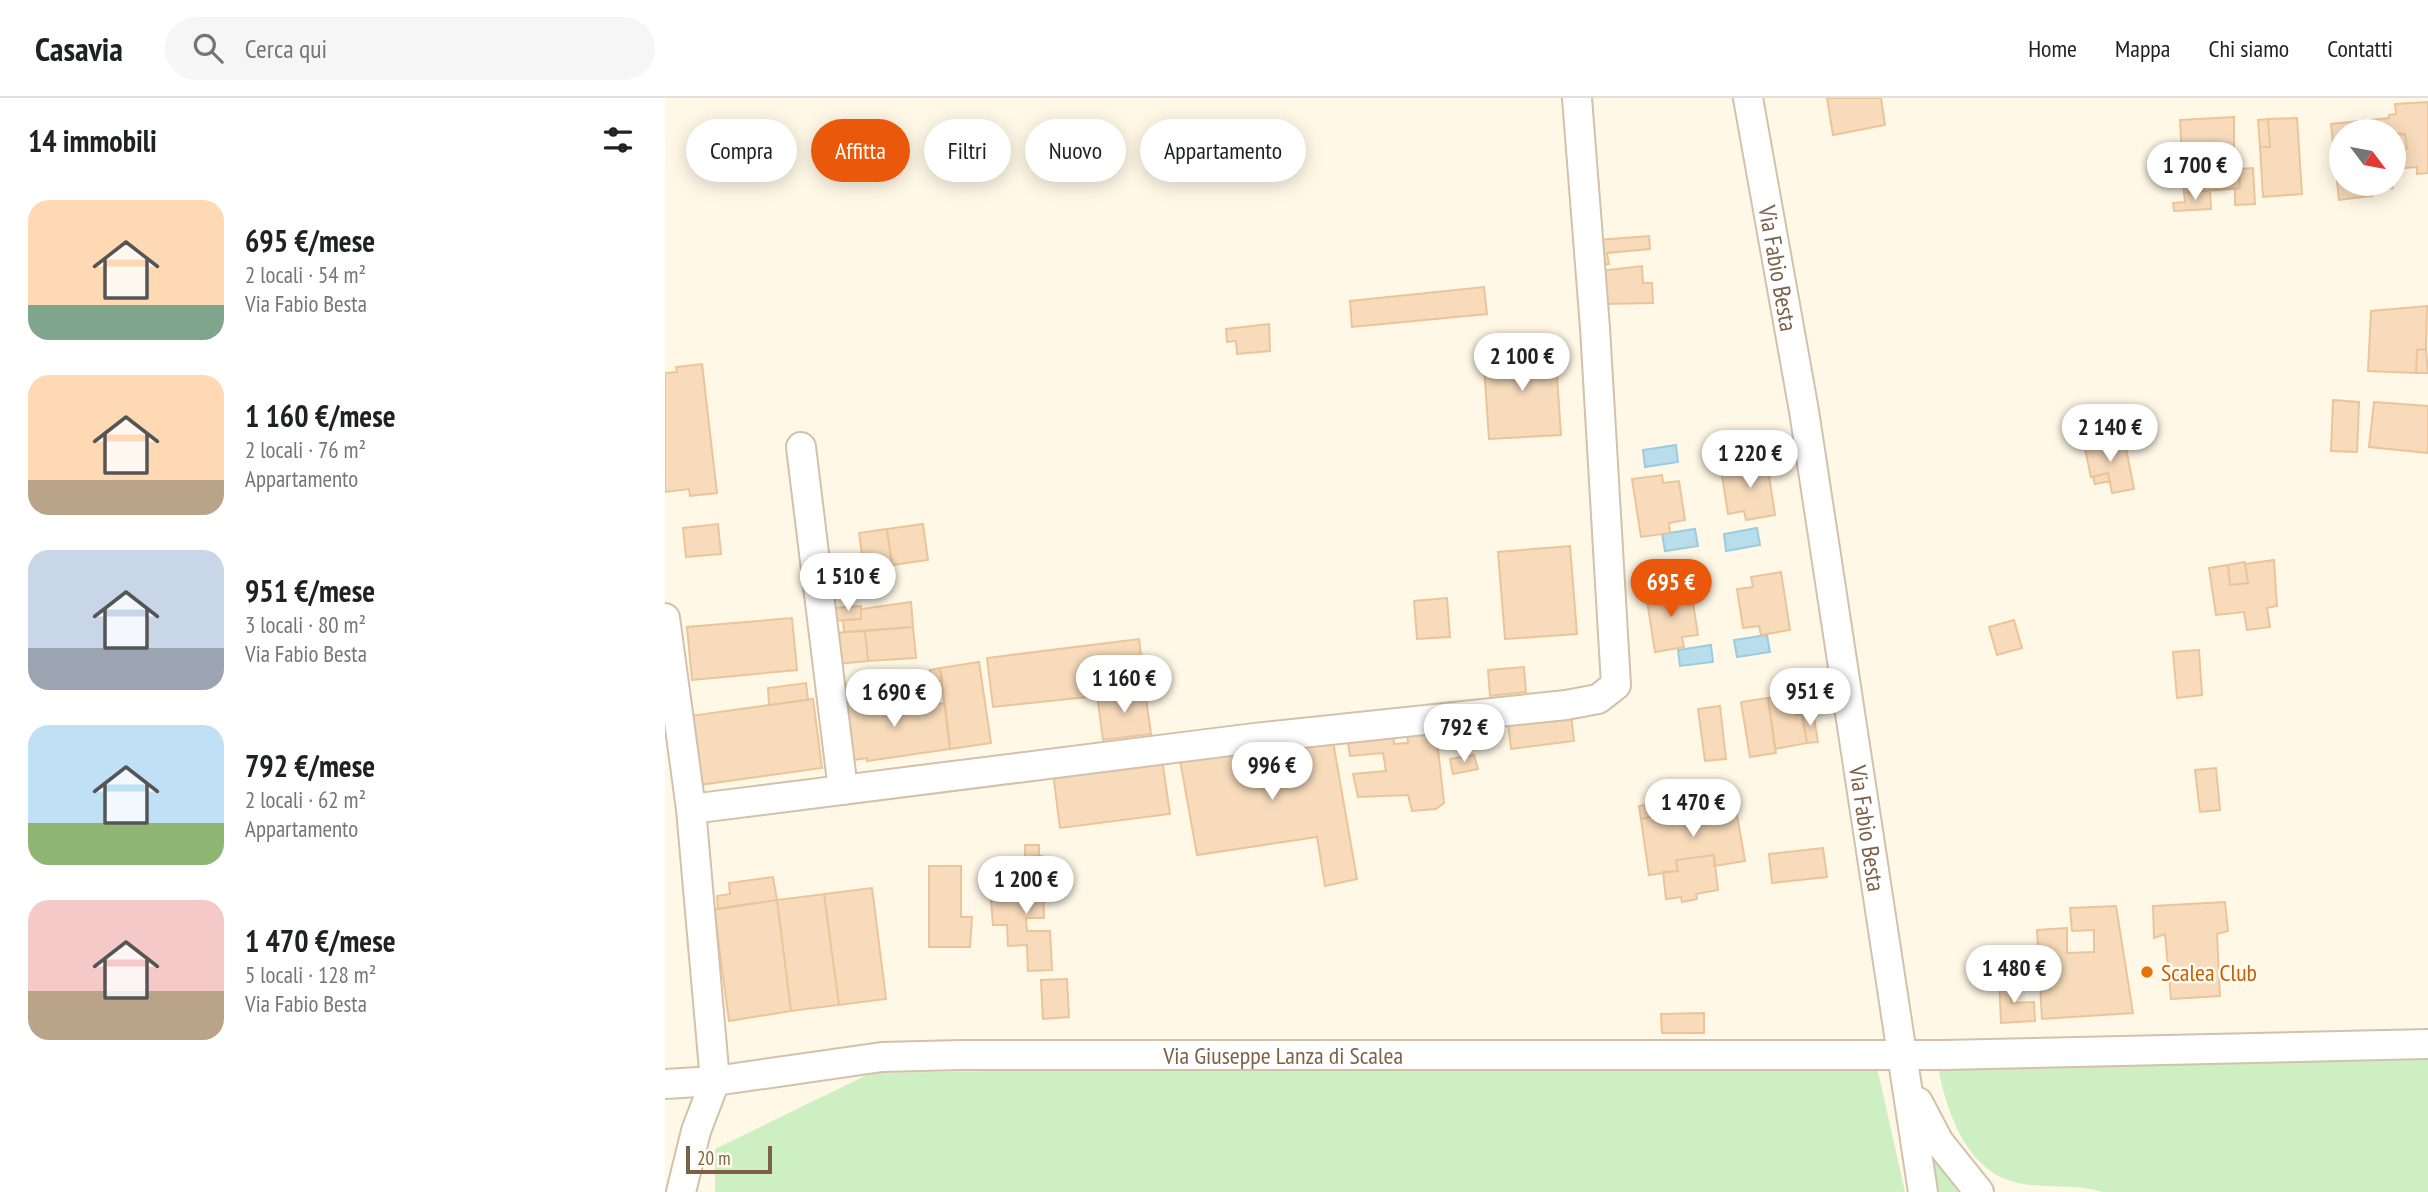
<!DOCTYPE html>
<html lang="it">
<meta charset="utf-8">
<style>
:root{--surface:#fff;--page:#f6f6f6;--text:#202124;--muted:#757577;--line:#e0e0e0;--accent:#ea580c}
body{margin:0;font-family:"PT Sans Narrow",sans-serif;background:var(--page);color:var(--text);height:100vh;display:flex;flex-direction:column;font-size:26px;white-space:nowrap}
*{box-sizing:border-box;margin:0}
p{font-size:23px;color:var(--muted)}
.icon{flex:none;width:38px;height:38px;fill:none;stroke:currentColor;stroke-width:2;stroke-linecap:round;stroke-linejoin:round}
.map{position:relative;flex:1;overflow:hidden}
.side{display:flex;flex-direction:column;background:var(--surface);width:665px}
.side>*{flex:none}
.guide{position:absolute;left:21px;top:21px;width:665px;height:63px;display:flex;gap:14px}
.needle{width:46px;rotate:122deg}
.tools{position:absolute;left:1664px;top:21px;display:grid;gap:14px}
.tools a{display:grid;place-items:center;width:77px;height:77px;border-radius:50%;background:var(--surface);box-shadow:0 4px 18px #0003;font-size:35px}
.scale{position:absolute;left:21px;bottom:18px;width:86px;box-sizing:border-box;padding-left:7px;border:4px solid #7c6147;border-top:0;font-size:19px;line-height:24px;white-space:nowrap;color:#7c6147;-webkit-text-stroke:5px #fffbef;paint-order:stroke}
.price{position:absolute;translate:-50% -60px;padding:0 16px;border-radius:24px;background:#fff;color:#222;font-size:23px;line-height:46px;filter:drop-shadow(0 2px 4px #0008)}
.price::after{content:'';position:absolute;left:50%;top:42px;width:21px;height:16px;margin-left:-10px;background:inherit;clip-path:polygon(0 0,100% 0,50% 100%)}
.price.on{background:var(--accent);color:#fff}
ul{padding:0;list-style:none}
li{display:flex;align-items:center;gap:21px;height:175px;padding:0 28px}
li span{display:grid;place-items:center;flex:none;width:196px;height:140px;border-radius:21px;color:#555}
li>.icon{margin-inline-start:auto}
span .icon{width:84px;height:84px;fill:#fffc;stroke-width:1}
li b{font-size:30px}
h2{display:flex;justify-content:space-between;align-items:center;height:84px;padding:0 28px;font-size:30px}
.pill{padding:0 24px;border-radius:32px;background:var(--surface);box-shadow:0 4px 18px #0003;font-size:24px;line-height:63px}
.pill.on{background:var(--accent);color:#fff}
header{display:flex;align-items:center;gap:42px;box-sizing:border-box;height:98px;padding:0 35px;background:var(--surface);border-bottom:2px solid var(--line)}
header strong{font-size:33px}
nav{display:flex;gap:38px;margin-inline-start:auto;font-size:24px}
.search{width:490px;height:63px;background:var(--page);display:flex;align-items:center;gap:18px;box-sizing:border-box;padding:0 24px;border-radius:38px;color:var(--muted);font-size:26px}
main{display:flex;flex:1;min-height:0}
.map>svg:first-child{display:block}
</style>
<header>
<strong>Casavia</strong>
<div class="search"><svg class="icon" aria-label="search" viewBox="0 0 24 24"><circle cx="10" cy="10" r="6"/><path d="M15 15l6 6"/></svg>Cerca qui</div>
<nav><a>Home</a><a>Mappa</a><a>Chi siamo</a><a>Contatti</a></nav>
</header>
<main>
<section class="side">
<h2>14 immobili<svg class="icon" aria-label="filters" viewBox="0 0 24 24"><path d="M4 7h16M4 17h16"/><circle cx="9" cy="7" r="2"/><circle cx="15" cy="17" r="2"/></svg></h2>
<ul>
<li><span style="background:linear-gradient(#ffd9b3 75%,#7fa58c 0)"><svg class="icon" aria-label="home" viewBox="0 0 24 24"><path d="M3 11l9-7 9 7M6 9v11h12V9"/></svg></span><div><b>695 €/mese</b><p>2 locali · 54 m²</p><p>Via Fabio Besta</p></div></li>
<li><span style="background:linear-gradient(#ffd9b3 75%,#b9a48a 0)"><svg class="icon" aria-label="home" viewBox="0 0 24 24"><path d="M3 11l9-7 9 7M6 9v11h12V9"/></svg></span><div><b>1 160 €/mese</b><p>2 locali · 76 m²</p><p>Appartamento</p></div></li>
<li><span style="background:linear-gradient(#c9d6e8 70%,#9aa5b1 0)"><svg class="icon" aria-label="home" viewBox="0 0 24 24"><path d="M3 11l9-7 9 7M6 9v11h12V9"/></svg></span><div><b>951 €/mese</b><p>3 locali · 80 m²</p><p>Via Fabio Besta</p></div></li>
<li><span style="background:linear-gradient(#bfe0f5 70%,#8fb573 0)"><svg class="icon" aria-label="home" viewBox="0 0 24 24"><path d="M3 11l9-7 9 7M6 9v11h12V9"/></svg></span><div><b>792 €/mese</b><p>2 locali · 62 m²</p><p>Appartamento</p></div></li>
<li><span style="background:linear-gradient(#f6c9c9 65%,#b9a48a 0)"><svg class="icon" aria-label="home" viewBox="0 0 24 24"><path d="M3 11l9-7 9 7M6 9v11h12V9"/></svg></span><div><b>1 470 €/mese</b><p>5 locali · 128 m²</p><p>Via Fabio Besta</p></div></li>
</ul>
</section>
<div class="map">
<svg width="1763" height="1094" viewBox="0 0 1763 1094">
<rect width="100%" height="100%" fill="#fff8e6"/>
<!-- green -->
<path fill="#ceefc2" d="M1763 958V1094H1438C1408 1085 1375 1092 1346 1083 1298 1068 1280 1008 1272 964Z
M575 969H1212L1240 1094H50V1051L206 975Z
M1273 1061 1297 1094H1273L1268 1062Z"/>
<!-- water -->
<path fill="#b8ddeb" stroke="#9dcbde" stroke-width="2" d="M1011 347 1013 364 980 369 978 352Z
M1092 430 1095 447 1061 453 1059 436Z
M1030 431 1033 448 1000 453 997 436Z
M1032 465 1035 482 1002 488 999 470Z
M1102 537 1105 554 1072 559 1069 542Z
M1046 547 1048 564 1015 568 1013 552Z"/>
<!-- building -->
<path fill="#f7dbbb" stroke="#ecc499" stroke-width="2" d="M1162 0H1216L1220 27 1168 37Z
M1763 4V75L1752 76V69L1729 71V52L1742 51 1740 36 1676 33V86H1728V90L1706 92 1707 98 1674 102 1666 26 1724 20V17L1731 16 1730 6Z
M1569 19V65L1574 64 1575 90 1519 95 1515 22Z
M1632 20 1637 96 1598 99 1595 49H1605L1603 21Z
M1603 21 1605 49H1595L1593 22Z
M1740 36 1742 51 1729 52V37Z
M1588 70 1590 106 1570 107V91L1575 90 1574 71Z
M1545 93 1546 111 1509 113 1508 105 1520 104 1519 95Z
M984 138 985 151 942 155 944 166 934 167 933 142Z
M977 168 978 185H987L988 205 940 206 934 173Z
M819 189 822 216 687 229 685 203Z
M1762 208 1761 251 1752 252 1751 275 1703 273 1706 213Z
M604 226 605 253 572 256 571 243 562 244 561 231Z
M890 248 896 337 824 341 818 253Z
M1761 251 1763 275H1751L1752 252Z
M37 266 52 395 25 398 24 391 0 394V275L12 274 11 269Z
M1668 302 1694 304 1692 354 1666 353Z
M1709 304 1763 308V355L1704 349Z
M1441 342 1443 347 1460 345 1469 391 1447 395 1443 375 1426 379 1419 346Z
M1101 359 1110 417 1081 422 1079 413 1063 416 1057 377 1073 374 1071 364Z
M1443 375 1445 383 1430 386 1428 379Z
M997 377 998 385 1014 383 1020 422 1004 425 1005 435 976 439 967 381Z
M53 426 56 456 21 459 18 430Z
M258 426 263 462 227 467 222 431Z
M222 431 227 467 199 470 194 435Z
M905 448 912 536 840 541 833 454Z
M1609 462 1612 508 1602 510 1605 529 1582 532 1579 514 1551 517 1544 470 1563 467 1565 487 1583 485 1580 466Z
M1580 464 1583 485 1565 487 1563 467Z
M1116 474 1125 532 1096 537 1094 528 1078 530 1072 491 1088 489 1086 479Z
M1010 491 1012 500 1027 498 1033 537 1017 539 1019 549 990 554 981 496Z
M782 500 785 539 752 541 749 503Z
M246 504 248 529 179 534 178 522 196 521V511Z
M196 508V521L170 523 169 510Z
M127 520 132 572 27 582 22 529Z
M1349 522 1357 550 1332 557 1324 529Z
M248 529 251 560 203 563 200 533Z
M200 533 203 563 172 566 170 535Z
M474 541 480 593 328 609 322 560Z
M1534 552 1537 597 1512 600 1508 554Z
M314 564 326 645 285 651 275 570Z
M859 569 861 594 825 598 823 572Z
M275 570 277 583 267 584 265 572Z
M141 585 143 602 104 607 103 590Z
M196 585 200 614 280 605 285 651 202 663V660L188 662 177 588Z
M1127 591 1131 617 1137 616 1142 645 1110 651 1103 600 1114 598 1113 593Z
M480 593 486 636 438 642 432 596Z
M226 595V599L242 597 245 610 200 614 198 599Z
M1103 600 1111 655 1085 659 1076 604Z
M148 601 157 670 27 688 18 619Z
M1055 608 1061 661 1040 663 1033 611Z
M1148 614 1153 644 1142 645 1137 616Z
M906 616 909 643 846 651 843 624Z
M728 633 729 646 743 645 742 636 771 633 779 705 771 711 747 713 743 697 693 699 688 676 721 673 718 655 685 658 682 638Z
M667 638 692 781 660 788 652 739 532 757 515 662Z
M809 657 813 671 788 676 785 661Z
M497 661 505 716 395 730 388 675Z
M1551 670 1555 712 1535 714 1530 672Z
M1066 694 1067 706 1043 710 1044 717 1004 723 1003 715 976 721 974 708Z
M1070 706 1080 763 1049 768V757L1011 762 1013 773 984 777 976 721 1003 715 1004 723 1044 717 1043 710Z
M360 747H374V758L360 759Z
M1158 750 1162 779 1107 785 1104 756Z
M1049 757 1053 792 1031 796 1032 801 1017 804 1016 799 1001 801 998 774 1013 773 1011 762Z
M377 758 379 820H361L362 833H385L387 872 363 873 362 847 343 848 342 827H328L326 802 333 801 332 793 359 792 358 759Z
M264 768H296V819H307L305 849H264Z
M108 779 112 802 53 811 52 798 65 796 64 785Z
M207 790 221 901 174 907 159 796Z
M159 796 174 907 126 913 112 802Z
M112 802 126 913 64 923 49 811Z
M1560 804 1563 833 1552 836 1555 898 1506 901 1500 836 1489 840 1488 808Z
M1451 808 1468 915 1377 921 1372 832 1402 830V855L1429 854V832L1407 833 1405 810Z
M1345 878 1346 905 1369 904 1370 923 1336 925 1334 879Z
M402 881 404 919 378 921 376 882Z
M1039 915V935H997L996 916Z"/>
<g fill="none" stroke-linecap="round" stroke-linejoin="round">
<!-- minor casing -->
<g stroke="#d3c1aa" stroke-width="32">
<g id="minor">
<path id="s1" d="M1083 0 1139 313 1258 1094"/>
<path d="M136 349 178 692"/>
<path d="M0 520 26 711 50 983 31 1033 16 1094"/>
<path d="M26 711 589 640 901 607 933 601 951 587 930 230 912 0"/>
<path id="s2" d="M0 986 50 983 217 959 296 957H1279L1763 946"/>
<path d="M1253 1004 1274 1044 1314 1094"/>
</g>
</g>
<!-- minor -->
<use href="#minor" stroke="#fff" stroke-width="28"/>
</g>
<!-- markers -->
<circle fill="#e8710a" stroke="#fffbef" stroke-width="2.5" cx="1482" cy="874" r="7"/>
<g text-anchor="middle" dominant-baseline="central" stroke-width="5" stroke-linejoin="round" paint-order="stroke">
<!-- street labels -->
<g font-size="24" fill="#7c6147" stroke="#fffbef">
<text stroke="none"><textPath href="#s1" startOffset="173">Via Fabio Besta</textPath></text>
<text stroke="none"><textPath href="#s1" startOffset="740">Via Fabio Besta</textPath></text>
<text stroke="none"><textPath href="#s2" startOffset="620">Via Giuseppe Lanza di Scalea</textPath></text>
</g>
<!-- food labels -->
<g font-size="24" fill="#c56008" stroke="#fffbef" text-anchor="start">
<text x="1496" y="874">Scalea Club</text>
</g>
</g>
</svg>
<div class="tools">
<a><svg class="needle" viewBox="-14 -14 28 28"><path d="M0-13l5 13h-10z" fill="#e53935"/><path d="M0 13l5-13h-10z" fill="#757577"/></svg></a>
</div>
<div class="scale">20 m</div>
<b class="price" style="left:1530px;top:104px">1 700 €</b>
<b class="price" style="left:857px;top:295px">2 100 €</b>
<b class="price" style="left:1445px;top:366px">2 140 €</b>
<b class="price" style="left:1085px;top:392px">1 220 €</b>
<b class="price" style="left:183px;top:515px">1 510 €</b>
<b class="price on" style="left:1006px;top:521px">695 €</b>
<b class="price" style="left:459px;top:617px">1 160 €</b>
<b class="price" style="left:1145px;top:630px">951 €</b>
<b class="price" style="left:229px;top:631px">1 690 €</b>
<b class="price" style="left:799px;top:666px">792 €</b>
<b class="price" style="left:607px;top:704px">996 €</b>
<b class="price" style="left:1028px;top:741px">1 470 €</b>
<b class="price" style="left:361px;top:818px">1 200 €</b>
<b class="price" style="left:1349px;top:907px">1 480 €</b>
<div class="guide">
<a class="pill">Compra</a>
<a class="pill on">Affitta</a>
<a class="pill">Filtri</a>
<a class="pill">Nuovo</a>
<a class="pill">Appartamento</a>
</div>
</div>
</main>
